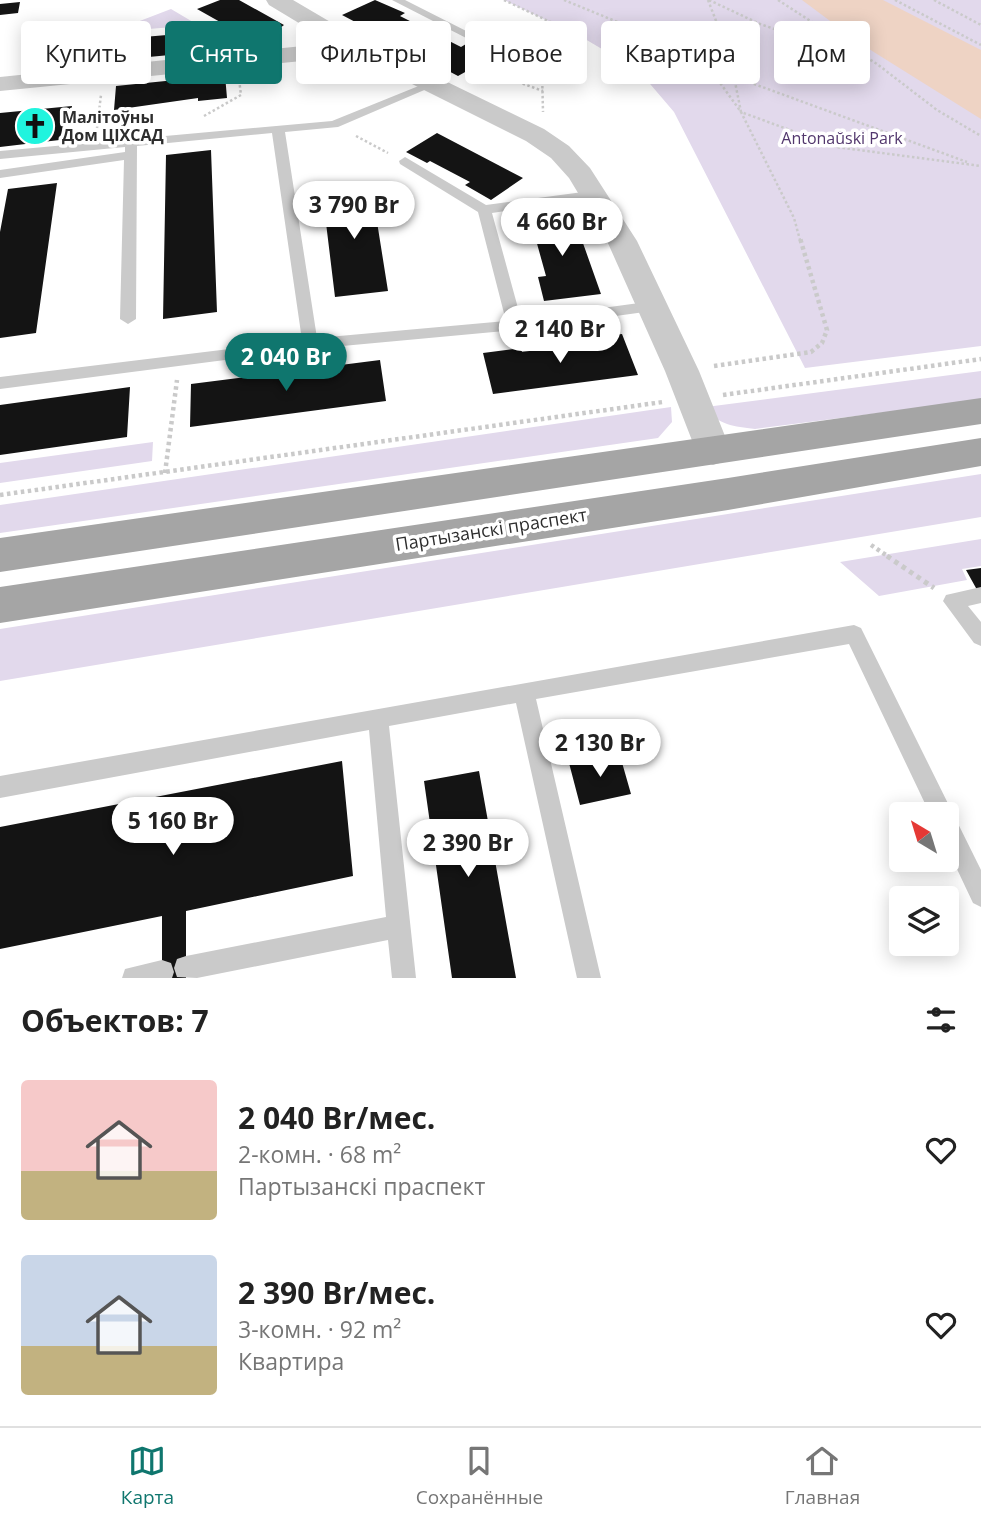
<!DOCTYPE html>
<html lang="ru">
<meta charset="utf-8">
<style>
:root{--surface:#fff;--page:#f2f2f2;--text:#222;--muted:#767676;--line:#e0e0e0;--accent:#0f766e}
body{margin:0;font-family:"Open Sans",sans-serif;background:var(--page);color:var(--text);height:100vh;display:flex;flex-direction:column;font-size:26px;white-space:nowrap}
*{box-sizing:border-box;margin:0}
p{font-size:23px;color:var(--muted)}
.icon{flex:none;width:38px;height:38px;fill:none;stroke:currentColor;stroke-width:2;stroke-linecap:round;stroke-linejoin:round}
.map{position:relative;height:978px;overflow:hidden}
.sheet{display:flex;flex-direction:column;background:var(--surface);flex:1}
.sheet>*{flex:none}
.banner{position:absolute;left:21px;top:21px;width:940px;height:63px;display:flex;gap:14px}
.needle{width:46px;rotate:322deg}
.fabs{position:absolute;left:889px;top:802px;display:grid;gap:14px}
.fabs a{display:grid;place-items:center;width:70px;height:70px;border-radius:7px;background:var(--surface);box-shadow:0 4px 18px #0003;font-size:35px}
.price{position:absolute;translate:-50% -60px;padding:0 16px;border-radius:24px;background:#fff;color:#222;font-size:23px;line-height:46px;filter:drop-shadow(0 2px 4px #0008)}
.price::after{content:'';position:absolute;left:50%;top:42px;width:21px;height:16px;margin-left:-10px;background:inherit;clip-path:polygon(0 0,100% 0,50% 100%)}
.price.on{background:var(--accent);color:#fff}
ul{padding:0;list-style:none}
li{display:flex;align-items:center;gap:21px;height:175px;padding:0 21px}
li span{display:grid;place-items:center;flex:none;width:196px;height:140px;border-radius:7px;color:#555}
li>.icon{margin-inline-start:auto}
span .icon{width:84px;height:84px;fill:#fffc;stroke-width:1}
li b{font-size:30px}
h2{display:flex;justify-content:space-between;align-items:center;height:84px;padding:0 21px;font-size:30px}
.chip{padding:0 24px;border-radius:7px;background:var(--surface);box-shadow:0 4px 18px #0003;font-size:24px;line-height:63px}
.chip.on{background:var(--accent);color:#fff}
.menu{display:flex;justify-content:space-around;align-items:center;height:98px;border-top:2px solid var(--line);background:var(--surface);font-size:19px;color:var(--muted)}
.menu a{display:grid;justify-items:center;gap:4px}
.menu .on{color:var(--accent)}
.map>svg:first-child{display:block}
</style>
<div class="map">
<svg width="981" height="978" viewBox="0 0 981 978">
<rect width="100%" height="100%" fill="#fff"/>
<!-- green -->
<path fill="#e2d9ec" d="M504 0H981V346L805 368 674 112 639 71 580 36Z
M171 9 198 25 111 32Z
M981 371V400L755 429C734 426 718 426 706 407Z
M671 407 672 422 658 438 0 533V505Z
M153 442 152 461 0 483V463Z
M981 474V517L0 681V629Z
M981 539V566L962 569 967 580 879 596 840 562Z"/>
<!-- water -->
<path fill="#eed3c4" d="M802 0H883L981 50V119L861 44Z"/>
<!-- building -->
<path fill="#141414" d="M220 0H239L284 25 255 47 106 61 108 40 226 30 229 27 197 9Z
M375 0 405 13 400 16 461 47 466 44 492 57 458 76 342 15Z
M20 2 18 13 0 15V4Z
M225 75 227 98 198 101V98L114 110 116 86Z
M72 106 68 139 0 147V113Z
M437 133 523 178 491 200 465 185 470 182 430 161 427 163 406 152Z
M211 150 217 312 163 319 166 155Z
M57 183 36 333 0 338V232L8 189Z
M371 184 388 291 335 297 322 190Z
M573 215 601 294 544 301 538 277 546 276 536 240 527 241 521 220Z
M622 334 638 375 493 394 483 353 521 348 522 352 581 344 579 339Z
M380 360 386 401 190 427 191 384Z
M130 387 127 437 0 455V405Z
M981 568V597L966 570Z
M619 752 631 794 580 805 569 763Z
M342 761 353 876 186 911V978H162V916L0 949V827Z
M479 771 516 978H452L424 781Z"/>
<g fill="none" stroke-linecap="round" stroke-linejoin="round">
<!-- path-far2 -->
<path stroke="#cacaca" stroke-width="2.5" stroke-dasharray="2.5 2.5" stroke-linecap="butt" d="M504 0 580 36
M564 0 688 51 713 73 741 112 794 218 800 240
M708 0 730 57 741 112 836 147 981 166
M709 0 760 24 870 62
M778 0 877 64 937 110 981 136
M895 0 981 45
M934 0 981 25
M492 47 511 56
M485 70 543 91
M735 77 967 162
M471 78 511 56 542 71 543 112
M204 116 241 95 239 79
M97 128 101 95
M356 136 388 153"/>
<!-- path-far1 -->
<path stroke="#cacaca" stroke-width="4.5" stroke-dasharray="3.5 3.5" stroke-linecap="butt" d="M714 366 811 352 822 343 827 330 800 238
M723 395 981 359
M165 473 177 380
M0 495 663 402
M871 545 889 557"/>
<!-- path -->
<path stroke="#cacaca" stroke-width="5" stroke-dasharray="4.5 4.5" stroke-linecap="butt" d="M887 556 934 588"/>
<!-- service -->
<path fill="#cacaca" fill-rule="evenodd" d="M392 0H405L482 39 472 41Z
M426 83 436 85 338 127 285 132 317 338 506 321 478 212 400 164 399 161 405 157 486 205 598 190 600 193 593 197 492 213 521 319 654 301 661 306 659 310 515 330 310 349 0 389V377L302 340 272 133 137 146 136 319 128 324 120 319 124 160 0 178V170L125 152V147L0 159V151L332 121Z
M981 587V603L968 606 981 622V646L974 643 943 601 946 595Z
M854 625 861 628 981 870V907L973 903 947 848V814H930L849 644 536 699 601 978H577L516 703 389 726 416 978H392L388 940 197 978 177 977 174 968 177 959 186 956 386 917 369 730 0 798V776Z
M162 960 171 963 174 972 172 978H122L125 969Z"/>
<!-- minor -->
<path fill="#cacaca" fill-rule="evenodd" d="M266 0H293L361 40 544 129 569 146 590 168 637 241 699 371 731 451 726 461 713 465 700 461 665 371 607 241 569 178 551 158 526 141 350 53 322 59 0 91V77L332 43 269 5Z"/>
<!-- primary -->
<path fill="#a5a5a5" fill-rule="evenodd" d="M981 398V424L0 572V538Z
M981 438V466L728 510 0 623V587L728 478Z"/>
</g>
<!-- icons -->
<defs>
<g id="church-disc" transform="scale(2.0125)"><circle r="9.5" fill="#20f4de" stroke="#fff"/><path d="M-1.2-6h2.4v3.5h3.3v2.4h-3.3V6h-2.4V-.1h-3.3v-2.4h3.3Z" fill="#111"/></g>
</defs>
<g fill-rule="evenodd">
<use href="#church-disc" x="35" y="126"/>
</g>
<g text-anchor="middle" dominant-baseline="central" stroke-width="7" stroke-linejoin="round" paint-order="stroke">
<!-- far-poi labels -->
<g font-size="16" font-weight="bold" fill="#2d2d2d" stroke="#fff" text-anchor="start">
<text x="62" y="117">Малітоўны<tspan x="62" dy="18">Дом ЦІХСАД</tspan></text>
</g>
<!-- far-park labels -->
<g font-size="16" fill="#52376d" stroke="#fff">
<text x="842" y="138">Antonaŭski Park</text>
</g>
<!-- street labels -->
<g font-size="18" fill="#2d2d2d" stroke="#fff">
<text transform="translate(491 529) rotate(-9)">Партызанскі праспект</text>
</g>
</g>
</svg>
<div class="fabs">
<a><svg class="needle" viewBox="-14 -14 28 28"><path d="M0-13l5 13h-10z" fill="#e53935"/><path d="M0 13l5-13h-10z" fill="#767676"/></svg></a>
<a><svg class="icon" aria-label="layers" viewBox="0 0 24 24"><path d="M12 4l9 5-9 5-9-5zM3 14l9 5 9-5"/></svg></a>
</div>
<b class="price" style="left:354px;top:241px">3 790 Br</b>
<b class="price" style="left:562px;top:258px">4 660 Br</b>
<b class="price" style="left:560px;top:365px">2 140 Br</b>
<b class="price on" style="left:286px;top:393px">2 040 Br</b>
<b class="price" style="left:600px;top:779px">2 130 Br</b>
<b class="price" style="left:173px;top:857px">5 160 Br</b>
<b class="price" style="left:468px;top:879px">2 390 Br</b>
<div class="banner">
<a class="chip">Купить</a>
<a class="chip on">Снять</a>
<a class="chip">Фильтры</a>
<a class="chip">Новое</a>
<a class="chip">Квартира</a>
<a class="chip">Дом</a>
</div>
</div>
<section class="sheet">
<h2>Объектов: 7<svg class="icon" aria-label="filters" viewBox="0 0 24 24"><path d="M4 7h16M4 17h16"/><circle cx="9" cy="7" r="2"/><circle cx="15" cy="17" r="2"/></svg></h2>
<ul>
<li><span style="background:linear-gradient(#f6c9c9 65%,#c2b280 0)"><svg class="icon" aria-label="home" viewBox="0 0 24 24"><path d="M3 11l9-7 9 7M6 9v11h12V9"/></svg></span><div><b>2 040 Br/мес.</b><p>2-комн. · 68 m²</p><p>Партызанскі праспект</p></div><svg class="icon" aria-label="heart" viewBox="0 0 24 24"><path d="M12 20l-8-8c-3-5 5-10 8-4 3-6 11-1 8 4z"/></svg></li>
<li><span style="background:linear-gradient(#c9d6e8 65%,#c2b280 0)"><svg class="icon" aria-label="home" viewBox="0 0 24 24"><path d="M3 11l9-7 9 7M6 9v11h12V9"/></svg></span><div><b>2 390 Br/мес.</b><p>3-комн. · 92 m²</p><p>Квартира</p></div><svg class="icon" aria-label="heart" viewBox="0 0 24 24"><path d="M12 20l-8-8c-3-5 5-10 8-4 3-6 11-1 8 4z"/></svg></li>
</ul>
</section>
<nav class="menu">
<a class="on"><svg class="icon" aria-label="map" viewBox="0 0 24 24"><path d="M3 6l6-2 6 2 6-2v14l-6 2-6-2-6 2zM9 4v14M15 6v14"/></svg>Карта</a>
<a><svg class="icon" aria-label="saved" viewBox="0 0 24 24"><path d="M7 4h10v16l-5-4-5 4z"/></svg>Сохранённые</a>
<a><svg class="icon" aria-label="home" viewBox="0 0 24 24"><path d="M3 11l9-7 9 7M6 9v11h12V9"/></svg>Главная</a>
</nav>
